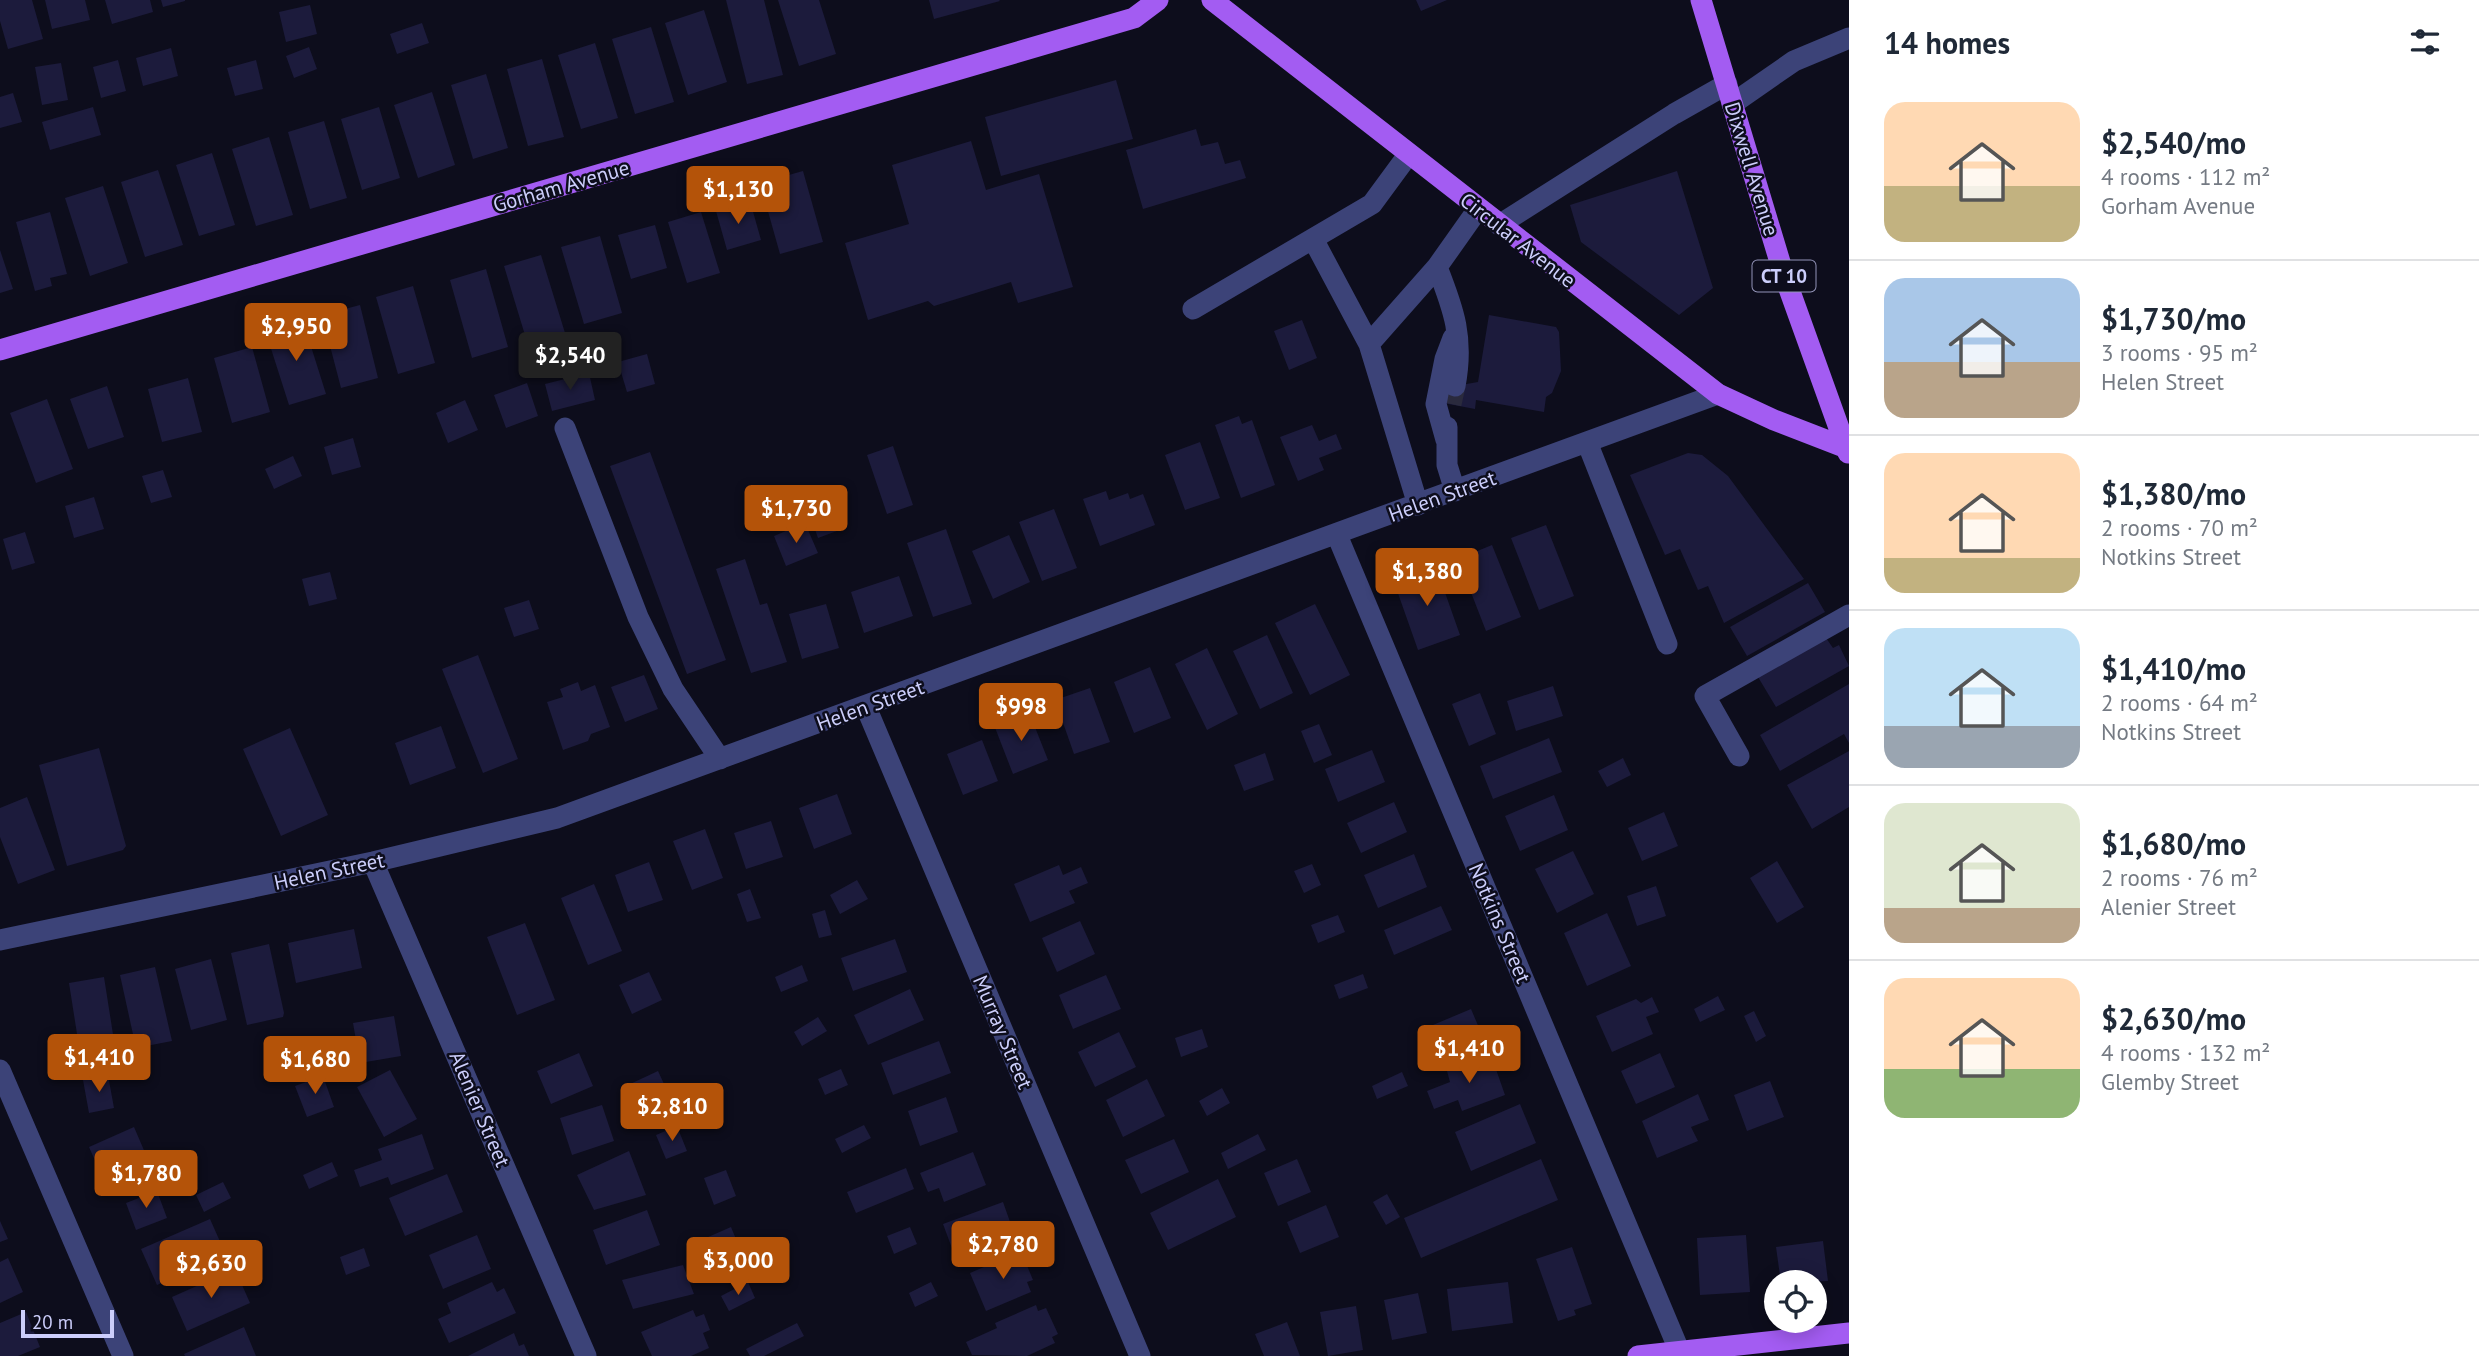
<!DOCTYPE html>
<meta charset="utf-8">
<style>
:root{--surface:#fff;--page:#f6f6f7;--text:#1f2937;--muted:#747a83;--line:#e0e1e3;--accent:#b45309}
body{margin:0;font-family:"PT Sans",sans-serif;background:var(--page);color:var(--text);height:100vh;display:flex;flex-direction:column;font-size:26px;white-space:nowrap}
*{box-sizing:border-box;margin:0}
p{font-size:23px;color:var(--muted)}
.icon{flex:none;width:38px;height:38px;fill:none;stroke:currentColor;stroke-width:2;stroke-linecap:round;stroke-linejoin:round}
.map{position:relative;flex:1;overflow:hidden}
.details{display:flex;flex-direction:column;background:var(--surface);width:630px}
.details>*{flex:none}
.fabs{position:absolute;left:1764px;top:1270px;display:grid;gap:14px}
.fabs a{display:grid;place-items:center;width:63px;height:63px;border-radius:50%;background:var(--surface);box-shadow:0 4px 18px #0003;font-size:35px}
.scale{position:absolute;left:21px;bottom:18px;width:93px;box-sizing:border-box;padding-left:7px;border:4px solid #cccefb;border-top:0;font-size:19px;line-height:24px;white-space:nowrap;color:#cccefb;-webkit-text-stroke:5px #0d0d1c;paint-order:stroke}
.price{position:absolute;translate:-50% -60px;padding:0 16px;border-radius:7px;background:var(--accent);color:#fff;font-size:23px;line-height:46px;filter:drop-shadow(0 2px 4px #0008)}
.price::after{content:'';position:absolute;left:50%;top:42px;width:21px;height:16px;margin-left:-10px;background:inherit;clip-path:polygon(0 0,100% 0,50% 100%)}
.price.active{background:#222;color:#fff}
ul{padding:0;list-style:none}
li{display:flex;align-items:center;gap:21px;height:175px;padding:0 35px}
li+li{border-top:2px solid var(--line)}
li span{display:grid;place-items:center;flex:none;width:196px;height:140px;border-radius:21px;color:#555}
li>.icon{margin-inline-start:auto}
span .icon{width:84px;height:84px;fill:#fffc;stroke-width:1}
li b{font-size:30px}
h2{display:flex;justify-content:space-between;align-items:center;height:84px;padding:0 35px;font-size:30px}
main{display:flex;flex:1;min-height:0}
.map>svg:first-child{display:block}
</style>
<main>
<div class="map">
<svg width="1849" height="1356" viewBox="0 0 1849 1356">
<rect width="100%" height="100%" fill="#0d0d1c"/>
<!-- building -->
<path fill="#1c1b3c" d="M0 0H32L43 39 8 49 0 21Z
M45 0H85L90 20 52 29Z
M105 0H150L153 12 112 24Z
M161 0H185V1L163 7Z
M726 0H764L783 75 747 84Z
M778 0H819L836 54 799 66Z
M929 0H999L1000 1 934 19Z
M1416 0H1447L1421 11Z
M310 5 317 34 286 42 279 12Z
M704 10 727 82 688 95 665 23Z
M422 23 429 43 397 54 390 34Z
M651 27 674 102 635 114 612 39Z
M595 43 618 118 581 129 558 55Z
M309 47 317 69 294 78 286 56Z
M171 48 178 76 143 86 136 58Z
M542 59 564 137 528 146 507 69Z
M118 60 126 91 101 98 93 67Z
M256 60 263 89 235 96 227 68Z
M61 63 68 100 42 105 35 67Z
M486 74 508 148 473 159 451 85Z
M1116 80 1133 139 1001 176 985 117Z
M432 92 455 165 418 178 394 105Z
M13 93 22 122 0 128V97Z
M93 107 101 135 50 150 42 122Z
M379 107 400 178 362 190 341 119Z
M324 121 347 198 310 209 288 132Z
M1196 129 1201 146 1218 142 1225 164 1240 160 1246 178 1143 209 1126 150Z
M269 137 293 215 256 226 232 149Z
M971 141 986 190 1039 174 1073 287 1018 303 1011 282 934 306 928 301 868 320 845 243 909 224 892 165Z
M212 153 235 225 199 236 176 165Z
M158 170 183 245 145 257 121 182Z
M803 171 823 242 780 254 760 183Z
M1677 171 1713 288 1679 315 1581 242 1570 205Z
M103 186 128 263 90 276 65 198Z
M750 201 761 240 727 250 716 211Z
M50 212 67 274 50 278 52 286 35 291 16 222Z
M701 212 720 273 687 283 668 222Z
M655 225 667 268 631 279 618 235Z
M600 236 622 313 584 324 561 247Z
M0 250 13 289 0 293Z
M541 255 565 333 528 345 504 266Z
M486 269 508 347 472 358 450 280Z
M413 286 435 363 398 374 376 297Z
M360 305 378 378 341 388 322 315Z
M1489 315 1556 327 1559 332 1561 371 1552 393 1546 397 1544 412 1476 400 1475 409 1438 402 1455 386 1478 382Z
M1302 320 1317 358 1289 370 1274 331Z
M303 321 326 394 289 405 266 333Z
M252 347 270 412 232 423 214 358Z
M647 354 655 384 627 392 618 362Z
M589 373 595 400 552 411 545 384Z
M188 378 202 432 162 442 148 389Z
M527 383 538 416 506 428 494 395Z
M107 386 124 437 88 449 70 399Z
M47 399 73 469 36 483 10 413Z
M465 400 478 430 448 443 436 413Z
M1239 416 1242 424 1252 420 1275 485 1241 498 1215 425Z
M1312 425 1319 441 1336 434 1342 449 1319 458 1324 470 1298 481 1280 437Z
M353 438 361 467 332 475 324 447Z
M1200 442 1220 498 1185 510 1165 455Z
M893 446 913 505 887 514 867 455Z
M650 452 726 660 687 674 610 466Z
M1688 453 1702 455 1728 476 1804 579 1724 623 1708 586 1698 590 1680 549 1665 555 1630 475Z
M293 456 302 476 274 489 265 469Z
M163 470 172 497 151 503 142 476Z
M1106 491 1109 500 1128 493 1130 499 1143 494 1155 525 1100 546 1083 499Z
M94 497 104 529 74 538 65 506Z
M836 502 845 528 818 538 809 512Z
M1054 509 1077 568 1042 581 1019 522Z
M805 523 818 553 786 566 774 536Z
M1546 525 1574 596 1539 610 1511 538Z
M946 529 972 604 933 617 907 543Z
M25 532 35 563 12 570 3 539Z
M1009 535 1030 582 993 599 972 551Z
M1492 545 1521 617 1486 631 1458 559Z
M745 559 760 605 767 603 787 662 751 673 716 569Z
M1436 567 1460 635 1418 650 1394 582Z
M330 572 337 599 309 606 302 579Z
M899 576 913 616 864 633 851 592Z
M1808 583 1825 612 1747 656 1730 627Z
M529 600 539 629 514 637 504 608Z
M826 604 839 648 802 659 789 614Z
M1315 604 1350 675 1310 695 1275 623Z
M1267 635 1293 693 1260 709 1233 651Z
M1826 638 1833 648 1839 645 1849 666 1776 707 1758 677Z
M1207 648 1238 714 1207 730 1175 664Z
M478 655 518 759 483 773 442 669Z
M1150 667 1171 718 1134 733 1114 682Z
M644 675 658 709 625 722 611 687Z
M578 682 581 691 595 685 610 727 591 734 588 741 563 750 547 702 563 697 560 689Z
M1849 684V743L1844 734 1780 771 1760 735Z
M1553 686 1563 716 1516 731 1507 701Z
M1090 688 1110 742 1074 754 1055 700Z
M1480 693 1496 734 1469 746 1452 704Z
M1029 712 1048 760 1013 774 994 725Z
M1319 724 1332 755 1314 763 1301 731Z
M441 726 456 768 410 785 395 743Z
M290 728 328 815 281 836 243 749Z
M1549 738 1562 772 1493 799 1480 766Z
M982 740 998 781 963 795 947 754Z
M99 748 126 846 123 850 67 866 39 765Z
M1372 750 1385 782 1338 802 1325 769Z
M1849 751V807L1812 829 1787 785Z
M1265 753 1274 780 1244 791 1234 765Z
M1623 758 1631 775 1607 787 1598 771Z
M837 794 852 834 814 849 799 808Z
M1554 795 1568 830 1520 851 1505 816Z
M27 797 55 870 18 884 0 837V808Z
M1394 802 1407 832 1361 853 1347 823Z
M1664 812 1678 846 1642 861 1628 828Z
M771 821 783 857 746 869 734 833Z
M705 829 723 878 692 890 673 841Z
M1573 851 1594 894 1557 913 1535 869Z
M1414 854 1427 887 1378 908 1364 875Z
M1777 861 1804 907 1777 923 1750 878Z
M649 862 663 900 628 912 615 875Z
M1312 864 1321 885 1304 893 1294 871Z
M1059 865 1063 875 1081 867 1088 883 1069 891 1075 903 1030 922 1014 884Z
M857 880 868 899 840 914 830 895Z
M594 884 622 951 588 965 561 898Z
M1656 886 1666 916 1637 926 1627 896Z
M750 889 761 918 747 922 737 894Z
M1441 906 1452 930 1394 955 1384 930Z
M825 910 832 935 819 938 812 914Z
M1607 913 1631 966 1587 986 1564 933Z
M1338 915 1345 932 1318 943 1311 925Z
M1080 921 1095 954 1057 972 1042 938Z
M525 923 555 1000 517 1015 487 937Z
M354 929 362 968 296 983 288 943Z
M895 939 907 972 853 991 841 958Z
M269 944 284 1013 283 1017 247 1025 231 953Z
M211 959 227 1020 191 1030 175 969Z
M802 965 808 981 781 992 775 977Z
M155 967 172 1041 136 1048 120 975Z
M649 972 662 1000 632 1014 619 985Z
M1363 974 1368 988 1339 999 1334 985Z
M1106 975 1121 1009 1073 1029 1059 995Z
M104 977 115 1047 80 1053 69 983Z
M910 989 924 1020 868 1045 854 1015Z
M1718 996 1725 1010 1700 1022 1694 1009Z
M1652 997 1659 1012 1646 1017 1653 1034 1612 1052 1596 1016 1636 999 1641 1003Z
M1471 1009 1488 1049 1438 1070 1421 1030Z
M1754 1011 1766 1036 1756 1042 1744 1016Z
M394 1016 401 1056 360 1063 353 1023Z
M818 1017 827 1031 802 1046 794 1032Z
M1202 1029 1208 1047 1181 1057 1175 1038Z
M1119 1032 1136 1067 1095 1087 1078 1052Z
M939 1041 951 1073 893 1095 881 1063Z
M304 1043 311 1071 284 1078 277 1051Z
M579 1053 593 1086 551 1104 537 1071Z
M1660 1053 1675 1087 1636 1104 1621 1071Z
M1491 1055 1505 1095 1462 1111 1458 1100 1434 1109 1427 1091 1450 1082 1447 1071Z
M841 1069 848 1085 825 1095 818 1079Z
M390 1070 417 1119 384 1137 357 1087Z
M658 1071 664 1084 634 1099 628 1085Z
M1402 1072 1408 1086 1377 1099 1372 1086Z
M108 1075 114 1108 89 1113 83 1080Z
M323 1076 334 1107 307 1117 295 1086Z
M1147 1079 1165 1116 1123 1137 1106 1100Z
M1770 1081 1784 1117 1747 1131 1734 1095Z
M1222 1088 1230 1103 1207 1116 1199 1101Z
M1698 1094 1709 1120 1691 1127 1698 1141 1657 1158 1642 1121Z
M946 1097 958 1132 920 1146 908 1111Z
M1520 1104 1536 1143 1471 1171 1455 1132Z
M602 1105 614 1141 572 1155 560 1118Z
M864 1125 871 1138 842 1153 835 1139Z
M677 1126 687 1151 666 1159 656 1135Z
M134 1127 146 1155 101 1174 89 1147Z
M422 1134 434 1169 391 1185 388 1177 360 1187 354 1170 382 1160 378 1149Z
M1258 1134 1266 1150 1228 1169 1221 1153Z
M1174 1139 1189 1172 1141 1194 1125 1160Z
M629 1151 646 1195 594 1210 577 1175Z
M973 1152 986 1185 944 1202 939 1188 928 1192 920 1173Z
M1297 1159 1311 1192 1278 1206 1264 1173Z
M1541 1159 1558 1200 1421 1258 1404 1218Z
M332 1162 338 1176 309 1189 303 1175Z
M906 1168 914 1189 856 1213 847 1192Z
M726 1170 736 1196 714 1205 704 1178Z
M447 1174 463 1212 405 1236 389 1198Z
M1218 1179 1236 1217 1168 1250 1150 1213Z
M223 1182 231 1198 204 1212 196 1195Z
M157 1191 167 1218 136 1230 126 1203Z
M1387 1194 1400 1217 1386 1225 1373 1202Z
M1003 1202 1015 1236 956 1259 943 1224Z
M1326 1205 1339 1237 1300 1253 1287 1222Z
M647 1210 660 1245 606 1265 593 1230Z
M210 1219 226 1255 157 1285 141 1249Z
M0 1221 8 1239 0 1242Z
M731 1227 738 1244 706 1258 699 1241Z
M910 1227 917 1244 894 1254 887 1236Z
M477 1235 491 1269 443 1289 429 1255Z
M1746 1235 1750 1292 1700 1295 1697 1238Z
M1823 1241 1828 1281 1781 1283 1776 1247Z
M1572 1247 1592 1304 1574 1310 1576 1315 1558 1321 1536 1259Z
M364 1248 370 1266 346 1275 340 1257Z
M1021 1251 1033 1280 1027 1282 1031 1292 986 1311 970 1273Z
M8 1258 23 1292 0 1303V1262Z
M683 1265 694 1294 633 1309 622 1280Z
M235 1269 250 1303 187 1331 172 1297Z
M492 1282 497 1292 504 1288 516 1313 449 1343 438 1319 451 1313 447 1303Z
M748 1282 755 1298 729 1311 721 1296Z
M931 1282 938 1296 915 1307 909 1293Z
M1508 1282 1513 1323 1452 1331 1447 1289Z
M1418 1293 1427 1333 1392 1340 1384 1300Z
M1036 1305 1038 1311 1046 1308 1058 1334 1052 1337 1055 1343 1027 1356 972 1355 966 1342 997 1328 995 1323Z
M1356 1306 1363 1350 1328 1356 1320 1312Z
M693 1310 696 1317 704 1314 710 1330 703 1333 709 1348 691 1356H652L641 1332Z
M26 1312 40 1347 18 1356H0V1323Z
M1287 1322 1300 1356H1264L1255 1334Z
M797 1323 804 1336 764 1356H750L746 1349Z
M244 1327 256 1356H185L184 1354Z
M514 1333 519 1346 524 1344 529 1356H468Z"/>
<g fill="none" stroke-linecap="round" stroke-linejoin="round">
<!-- minor-tunnel -->
<path stroke="#2a2a3d" stroke-width="21" stroke-dasharray="21 10" stroke-linecap="butt" d="M1451 404 1455 386"/>
<!-- minor -->
<path stroke="#3c4378" stroke-width="21" d="M1732 104 1794 61 1849 38
M1499 225 1674 114 1727 84
M1313 239 1369 344 1418 505
M1437 267C1454 310 1464 338 1455 386
M1193 309 1372 204 1408 155
M1369 344 1437 267 1478 209
M1447 427V465L1455 491
M565 428 638 617 673 689 720 759
M1446 440 1436 404 1445 359 1453 338
M1587 442 1667 644
M1337 535 1679 1350
M866 707 1140 1356
M1739 756 1705 696 1849 615
M373 862 586 1356
M0 940 373 862 557 818 1718 394
M0 1070 123 1356"/>
<!-- major -->
<path stroke="#a35cf2" stroke-width="21" d="M1212 0 1718 394 1774 420 1849 449
M1701 0 1783 272 1848 453
M0 350 1134 18 1158 0
M1638 1356 1849 1333"/>
</g>
<g text-anchor="middle" dominant-baseline="central" stroke-width="5" stroke-linejoin="round" paint-order="stroke">
<!-- shield labels -->
<rect fill="#0d0d1c" stroke="#9394b8" stroke-width="2" x="1752.5" y="260.5" width="63" height="31" rx="5"/>
<g font-size="19" font-weight="bold" fill="#cccefb">
<text x="1784" y="276">CT 10</text>
</g>
<!-- street labels -->
<g font-size="21" fill="#cccefb" stroke="#0d0d1c">
<text transform="translate(1752 169) rotate(73)">Dixwell Avenue</text>
<text transform="translate(561 186) rotate(-16)">Gorham Avenue</text>
<text transform="translate(1518 240) rotate(38)">Circular Avenue</text>
<text transform="translate(1442 496) rotate(-20)">Helen Street</text>
<text transform="translate(870 705) rotate(-20)">Helen Street</text>
<text transform="translate(329 871) rotate(-12)">Helen Street</text>
<text transform="translate(1500 923) rotate(67)">Notkins Street</text>
<text transform="translate(1003 1032) rotate(67)">Murray Street</text>
<text transform="translate(480 1109) rotate(67)">Alenier Street</text>
</g>
</g>
</svg>
<div class="fabs">
<a><svg class="icon" aria-label="locate" viewBox="0 0 24 24"><circle cx="12" cy="12" r="6"/><path d="M12 2v4M12 18v4M2 12h4M18 12h4"/></svg></a>
</div>
<div class="scale">20 m</div>
<b class="price" style="left:738px;top:226px">$1,130</b>
<b class="price" style="left:296px;top:363px">$2,950</b>
<b class="price active" style="left:570px;top:392px">$2,540</b>
<b class="price" style="left:796px;top:545px">$1,730</b>
<b class="price" style="left:1427px;top:608px">$1,380</b>
<b class="price" style="left:1021px;top:743px">$998</b>
<b class="price" style="left:1469px;top:1085px">$1,410</b>
<b class="price" style="left:99px;top:1094px">$1,410</b>
<b class="price" style="left:315px;top:1096px">$1,680</b>
<b class="price" style="left:672px;top:1143px">$2,810</b>
<b class="price" style="left:146px;top:1210px">$1,780</b>
<b class="price" style="left:1003px;top:1281px">$2,780</b>
<b class="price" style="left:738px;top:1297px">$3,000</b>
<b class="price" style="left:211px;top:1300px">$2,630</b>
</div>
<section class="details">
<h2>14 homes<svg class="icon" aria-label="filters" viewBox="0 0 24 24"><path d="M4 7h16M4 17h16"/><circle cx="9" cy="7" r="2"/><circle cx="15" cy="17" r="2"/></svg></h2>
<ul>
<li><span style="background:linear-gradient(#ffd9b3 60%,#c2b280 0)"><svg class="icon" aria-label="home" viewBox="0 0 24 24"><path d="M3 11l9-7 9 7M6 9v11h12V9"/></svg></span><div><b>$2,540/mo</b><p>4 rooms · 112 m²</p><p>Gorham Avenue</p></div></li>
<li><span style="background:linear-gradient(#a9c7e8 60%,#b9a48a 0)"><svg class="icon" aria-label="home" viewBox="0 0 24 24"><path d="M3 11l9-7 9 7M6 9v11h12V9"/></svg></span><div><b>$1,730/mo</b><p>3 rooms · 95 m²</p><p>Helen Street</p></div></li>
<li><span style="background:linear-gradient(#ffd9b3 75%,#c2b280 0)"><svg class="icon" aria-label="home" viewBox="0 0 24 24"><path d="M3 11l9-7 9 7M6 9v11h12V9"/></svg></span><div><b>$1,380/mo</b><p>2 rooms · 70 m²</p><p>Notkins Street</p></div></li>
<li><span style="background:linear-gradient(#bfe0f5 70%,#9aa5b1 0)"><svg class="icon" aria-label="home" viewBox="0 0 24 24"><path d="M3 11l9-7 9 7M6 9v11h12V9"/></svg></span><div><b>$1,410/mo</b><p>2 rooms · 64 m²</p><p>Notkins Street</p></div></li>
<li><span style="background:linear-gradient(#dfe7d0 75%,#b9a48a 0)"><svg class="icon" aria-label="home" viewBox="0 0 24 24"><path d="M3 11l9-7 9 7M6 9v11h12V9"/></svg></span><div><b>$1,680/mo</b><p>2 rooms · 76 m²</p><p>Alenier Street</p></div></li>
<li><span style="background:linear-gradient(#ffd9b3 65%,#8fb573 0)"><svg class="icon" aria-label="home" viewBox="0 0 24 24"><path d="M3 11l9-7 9 7M6 9v11h12V9"/></svg></span><div><b>$2,630/mo</b><p>4 rooms · 132 m²</p><p>Glemby Street</p></div></li>
</ul>
</section>
</main>
